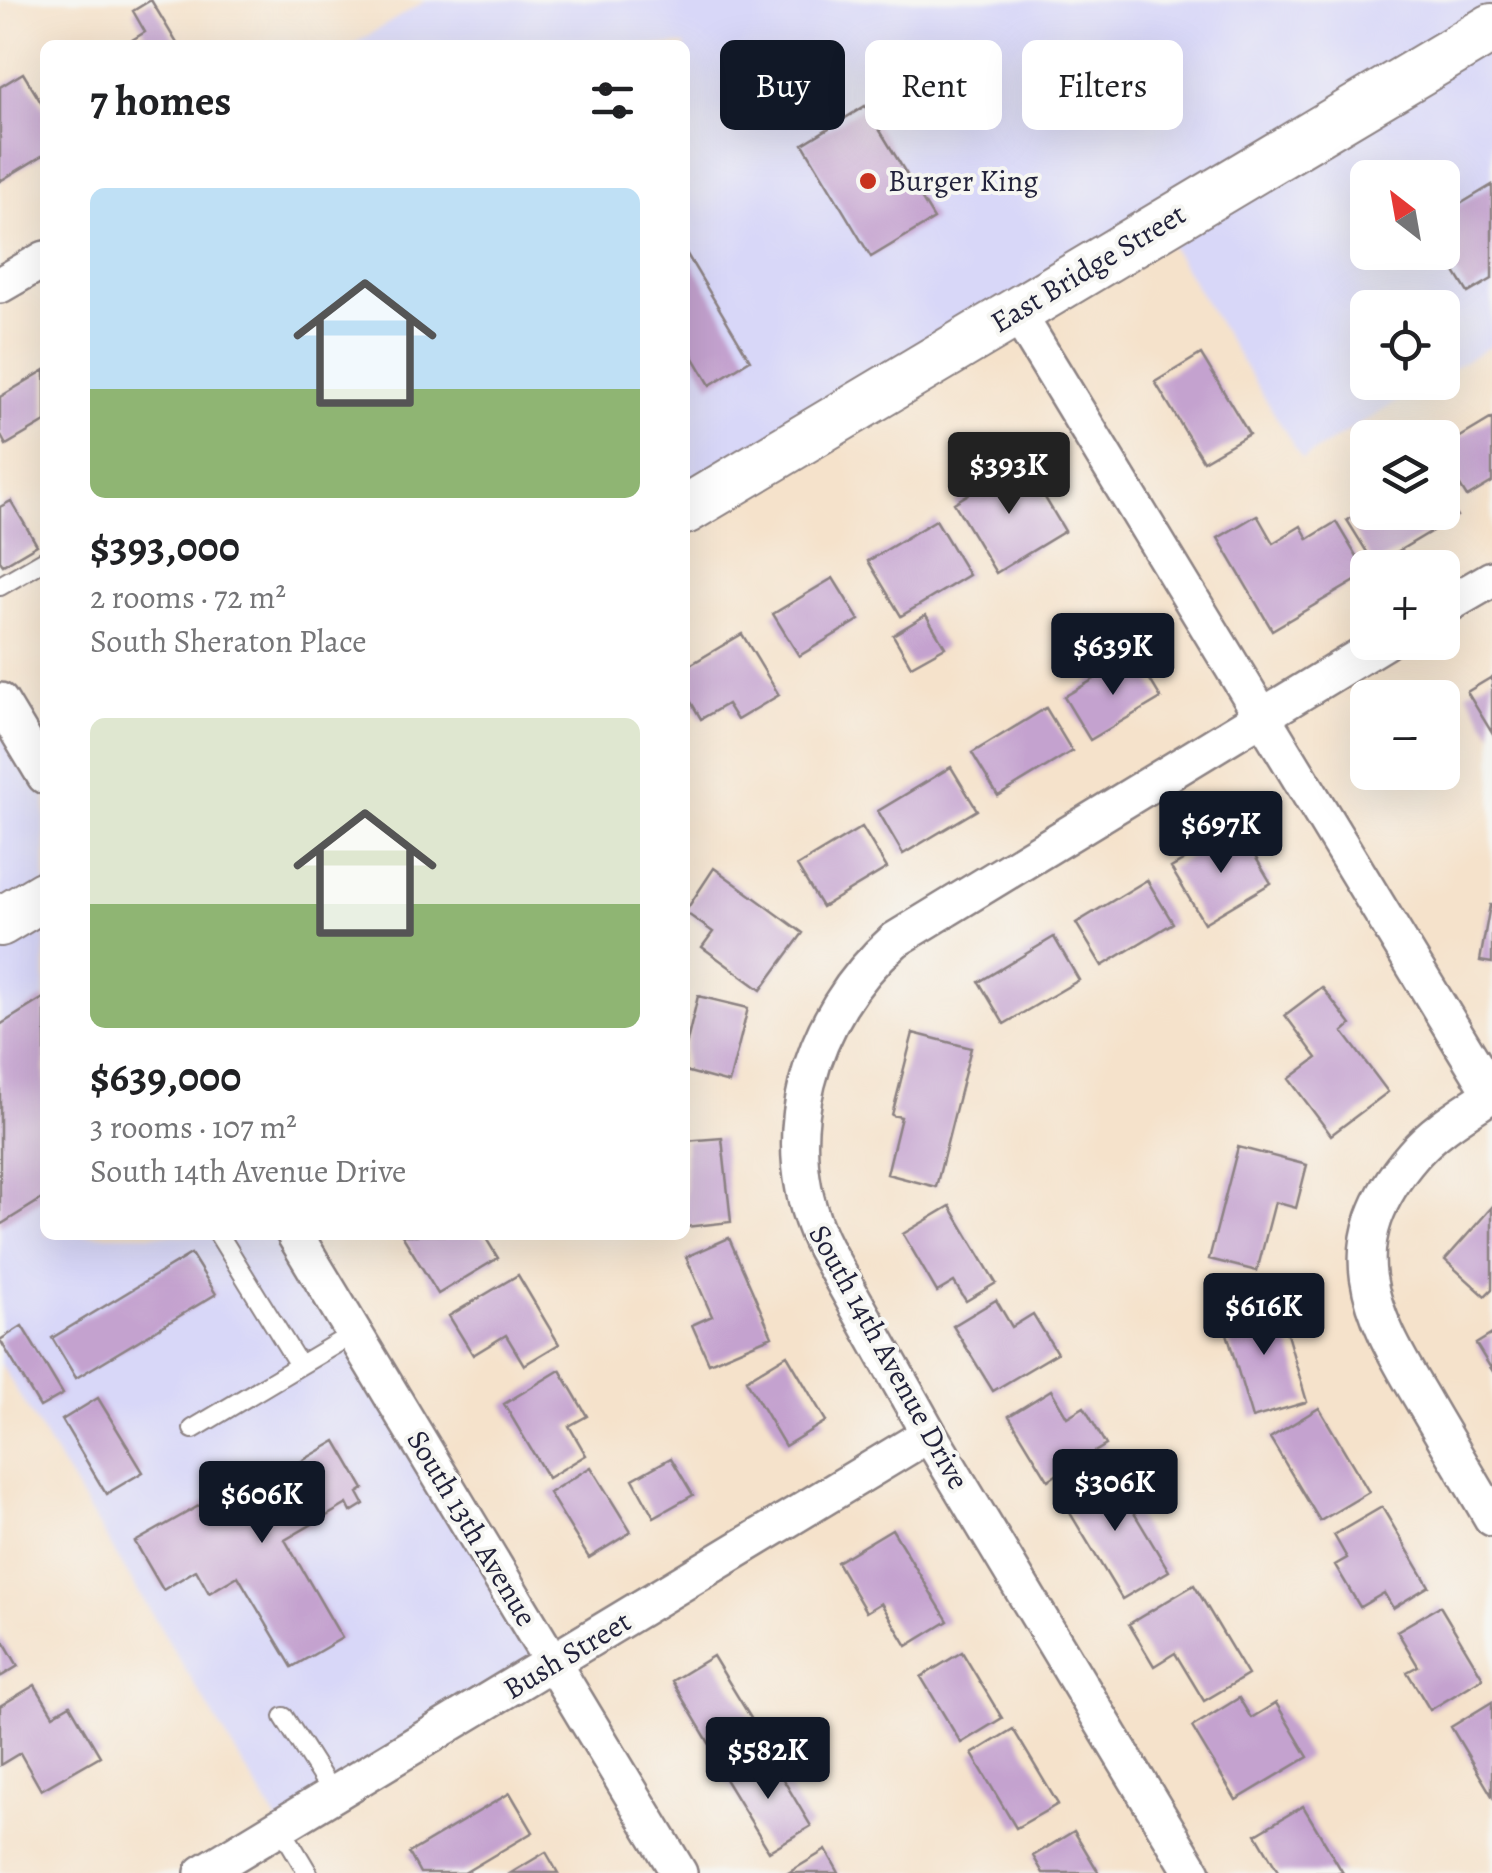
<!DOCTYPE html>
<meta charset="utf-8">
<style>
:root{--surface:#fff;--page:#f6f6f6;--text:#202124;--muted:#757577;--accent:#111827}
body{margin:0;font-family:Alegreya,serif;background:var(--page);color:var(--text);height:100vh;display:flex;flex-direction:column;font-size:38px;white-space:nowrap}
*{box-sizing:border-box;margin:0}
p{font-size:32px;color:var(--muted)}
.icon{flex:none;width:55px;height:55px;fill:none;stroke:currentColor;stroke-width:2;stroke-linecap:round;stroke-linejoin:round}
.map{position:relative;flex:1;overflow:hidden}
.sheet{position:absolute;left:40px;top:40px;width:650px;height:1200px;display:flex;flex-direction:column;background:var(--surface);border-radius:15px;box-shadow:0 10px 40px #0002}
.sheet>*{flex:none}
.banner{position:absolute;left:720px;top:40px;width:620px;height:90px;display:flex;gap:20px}
.needle{width:65px;rotate:329deg}
.tools{position:absolute;left:1350px;top:160px;display:grid;gap:20px}
.tools a{display:grid;place-items:center;width:110px;height:110px;border-radius:15px;background:var(--surface);box-shadow:0 10px 40px #0002;font-size:50px}
.price{position:absolute;translate:-50% -85px;padding:0 22px;border-radius:10px;background:var(--accent);color:#fff;font-size:32px;line-height:65px;filter:drop-shadow(0 2px 5px #0008)}
.price::after{content:'';position:absolute;left:50%;top:60px;width:30px;height:22px;margin-left:-15px;background:inherit;clip-path:polygon(0 0,100% 0,50% 100%)}
.price.selected{background:#222;color:#fff}
ul{padding:0;list-style:none}
li{display:grid;align-content:center;gap:20px;height:530px;padding:0 50px}
li span{display:grid;place-items:center;height:310px;border-radius:15px;color:#555}
li>.icon{margin-inline-start:auto}
span .icon{width:180px;height:180px;fill:#fffc;stroke-width:1}
li b{font-size:42px}
h2{display:flex;justify-content:space-between;align-items:center;height:120px;padding:0 50px;font-size:42px}
.chip{padding:0 35px;border-radius:15px;background:var(--surface);box-shadow:0 10px 40px #0002;font-size:35px;line-height:90px}
.chip.selected{background:var(--accent);color:#fff}
.map>svg:first-child{display:block}
</style>
<div class="map">
<svg width="1492" height="1873" viewBox="0 0 1492 1873">
<rect width="100%" height="100%" fill="#f6f6f2"/>
<filter id="ink" filterUnits="userSpaceOnUse"><feTurbulence type="fractalNoise" baseFrequency=".01" numOctaves="2"/><feDisplacementMap in="SourceGraphic" scale="20" xChannelSelector="R" yChannelSelector="G"/><feConvolveMatrix kernelMatrix="1 2 1 2 8 2 1 2 1" color-interpolation-filters="sRGB"/></filter>
<filter id="wash" filterUnits="userSpaceOnUse"><feTurbulence type="fractalNoise" baseFrequency=".0048" numOctaves="4" result="noise"/><feDisplacementMap in="SourceGraphic" scale="40" xChannelSelector="R" yChannelSelector="G"/><feGaussianBlur stdDeviation="2.25" result="paint"/><feColorMatrix in="noise" values="0 0 0 0 0 0 0 0 0 0 0 0 0 0 0 0 0 1.4 0 .05"/><feComposite in="paint" operator="in"/></filter>
<g filter="url(#wash)">
<rect width="100%" height="100%" fill="#f5e2cb"/>
<!-- built -->
<path fill="#d8d7f8" fill-rule="evenodd" d="M427 0H1492V345L1443 374 1442 308H1368V382L1429 383 1302 459 1159 227 685 510V45H352ZM1368 178H1442V252H1368Z
M0 701 45 776V1235H295L553 1663 280 1826 0 1363Z"/>
<g id="blocks">
<!-- building -->
<path fill="#c4a2cf" d="M151 0 178 45H124L145 32 133 11Z
M23 73 45 109V154L0 181V87Z
M865 106 934 219 871 257 803 144Z
M1492 185V279L1468 293 1442 251V215Z
M685 251 750 360 710 385 685 343Z
M1201 354 1249 434 1203 461 1155 382Z
M45 370V422L6 445 0 434V397Z
M1492 418V482L1467 497 1442 457V448Z
M1023 461 1065 531 996 573 954 503Z
M1442 492 1457 516 1375 565 1347 520 1368 508V512H1442Z
M11 501 37 545 3 565 0 561V507Z
M1257 515 1273 543 1301 526 1308 539 1336 522 1367 574 1272 630 1218 538Z
M936 520 969 575 901 616 868 561Z
M833 578 859 620 799 656 773 614Z
M926 615 945 647 911 666 893 635Z
M742 634 779 695 737 720 727 704 701 719 685 692V668Z
M1135 655 1161 698 1090 740 1064 697Z
M1492 677V733L1467 692Z
M1046 708 1072 751 998 796 972 753Z
M951 767 977 810 903 854 878 811Z
M862 827 887 868 822 907 797 866Z
M1238 828 1271 883 1204 923 1171 868Z
M714 868 803 933 761 990 702 947 713 932 685 912Z
M1147 880 1173 923 1102 966 1076 923Z
M1490 905H1492V963L1480 961Z
M1054 937 1079 980 1004 1024 979 982Z
M1322 987 1351 1025 1343 1032 1388 1092 1331 1135 1289 1079 1317 1058 1285 1015Z
M698 996 748 1008 729 1083 685 1071V1050Z
M45 997V1197L0 1225V1025Z
M913 1033 971 1048 936 1187 887 1174 901 1117 892 1115Z
M722 1138 731 1222 685 1227V1141Z
M1238 1147 1307 1165 1296 1208 1275 1202 1257 1271 1209 1259Z
M950 1206 996 1283 966 1301 954 1282 937 1292 903 1234Z
M1492 1207V1289L1485 1296 1445 1260Z
M402 1235H484L498 1258 438 1294Z
M729 1238 772 1336 709 1363 692 1325 712 1316 686 1257Z
M191 1254 216 1294 76 1378 52 1338Z
M518 1275 559 1344 524 1365 506 1335 473 1355 449 1316Z
M1276 1297 1307 1402 1252 1418 1221 1313Z
M996 1300 1012 1327 1033 1314 1057 1353 993 1391 953 1326Z
M22 1326 63 1394 40 1407 0 1340Z
M1492 1334V1370L1476 1344Z
M787 1355 826 1421 785 1446 746 1380Z
M560 1370 587 1416 569 1426 586 1455 548 1478 504 1404Z
M1051 1390 1067 1417 1084 1407 1106 1445 1048 1480 1009 1416Z
M98 1398 143 1472 106 1494 62 1420Z
M1319 1408 1369 1492 1320 1521 1270 1438Z
M336 1441 364 1489 358 1493 364 1504 351 1512 347 1504 285 1540 342 1638 292 1667 238 1576 209 1593 196 1570 163 1590 135 1542 250 1477 256 1488Z
M671 1458 693 1495 654 1517 633 1479Z
M591 1467 631 1532 589 1558 549 1493Z
M1108 1470 1169 1571 1122 1599 1061 1498Z
M1382 1507 1429 1586 1393 1608 1384 1593 1360 1607 1335 1565 1347 1558 1334 1535Z
M892 1529 948 1621 907 1646 881 1603 866 1612 837 1562Z
M1194 1585 1248 1675 1204 1701 1175 1653 1154 1666 1129 1624Z
M1440 1606 1483 1678 1430 1710 1407 1672 1418 1666 1397 1631Z
M0 1635 18 1666 0 1677Z
M962 1652 1002 1718 961 1743 921 1677Z
M713 1656 763 1738 721 1763 672 1681Z
M35 1685 53 1715 70 1705 100 1756 41 1790 20 1753 0 1765V1706Z
M1239 1698 1251 1718 1276 1703 1308 1757 1236 1800 1192 1727Z
M1492 1702V1796L1451 1727Z
M1013 1729 1058 1804 1016 1828 972 1754Z
M768 1754 811 1826 769 1851 725 1779Z
M510 1793 533 1832 464 1873H420L409 1853Z
M1303 1806 1343 1873H1279L1256 1834Z
M1074 1831 1099 1873H1043L1033 1856Z
M826 1850 839 1873H788Z
M546 1852 558 1873H511Z"/>
</g>
</g>
<g filter="url(#ink)">
<use href="#blocks" fill-opacity="0" stroke="#8c8283" stroke-width="2.5"/>
<g fill="none" stroke-linecap="round" stroke-linejoin="round">
<!-- service casing -->
<g stroke="#8c8283" stroke-width="22">
<path id="service" d="M0 586 45 560
M219 1235 299 1365
M193 1429 354 1333
M284 1717 333 1794
M280 1826 308 1873"/>
</g>
<!-- minor casing -->
<g stroke="#8c8283" stroke-width="40">
<path id="minor" d="M0 285 45 259
M1016 311 1492 1094
M1442 608 1492 579
M0 701 45 776
M1492 1094C1465 1112 1434 1130 1413 1155 1335 1245 1369 1310 1422 1399 1445 1439 1469 1478 1492 1518
M295 1235 679 1873
M203 1873 929 1434
M1193 1873 929 1434 825 1249C770 1143 809 1016 895 940L1384 642"/>
</g>
<!-- secondary casing -->
<g stroke="#8c8283" stroke-width="52">
<path id="secondary" d="M685 510 1492 28
M0 922 45 895"/>
</g>
<!-- service -->
<use href="#service" stroke="#fff" stroke-width="18"/>
<!-- minor -->
<use href="#minor" stroke="#fff" stroke-width="35"/>
<!-- secondary -->
<use href="#secondary" stroke="#fff" stroke-width="48"/>
</g>
</g>
<!-- markers -->
<circle fill="#c8321e" stroke="#f6f6f2" stroke-width="4" cx="868" cy="181" r="10"/>
<g text-anchor="middle" dominant-baseline="central" stroke-width="8" stroke-linejoin="round" paint-order="stroke">
<!-- poi labels -->
<g font-size="30" fill="#22223b" stroke="#f6f6f2" text-anchor="start">
<text x="888" y="181">Burger King</text>
</g>
<!-- street labels -->
<g font-size="30" fill="#22223b" stroke="#f6f6f2">
<text transform="translate(1088 268) rotate(-31)">East Bridge Street</text>
<text transform="translate(889 1357) rotate(61)">South 14th Avenue Drive</text>
<text transform="translate(472 1528) rotate(59)">South 13th Avenue</text>
<text transform="translate(567 1655) rotate(-31)">Bush Street</text>
</g>
</g>
</svg>
<div class="tools">
<a><svg class="needle" viewBox="-14 -14 28 28"><path d="M0-13l5 13h-10z" fill="#e53935"/><path d="M0 13l5-13h-10z" fill="#757577"/></svg></a>
<a><svg class="icon" aria-label="locate" viewBox="0 0 24 24"><circle cx="12" cy="12" r="6"/><path d="M12 2v4M12 18v4M2 12h4M18 12h4"/></svg></a>
<a><svg class="icon" aria-label="layers" viewBox="0 0 24 24"><path d="M12 4l9 5-9 5-9-5zM3 14l9 5 9-5"/></svg></a>
<a>+</a>
<a>−</a>
</div>
<b class="price selected" style="left:1009px;top:517px">$393K</b>
<b class="price" style="left:1113px;top:698px">$639K</b>
<b class="price" style="left:1221px;top:876px">$697K</b>
<b class="price" style="left:1264px;top:1358px">$616K</b>
<b class="price" style="left:1115px;top:1534px">$306K</b>
<b class="price" style="left:262px;top:1546px">$606K</b>
<b class="price" style="left:768px;top:1802px">$582K</b>
<div class="banner">
<a class="chip selected">Buy</a>
<a class="chip">Rent</a>
<a class="chip">Filters</a>
</div>
<section class="sheet">
<h2>7 homes<svg class="icon" aria-label="filters" viewBox="0 0 24 24"><path d="M4 7h16M4 17h16"/><circle cx="9" cy="7" r="2"/><circle cx="15" cy="17" r="2"/></svg></h2>
<ul>
<li><span style="background:linear-gradient(#bfe0f5 65%,#8fb573 0)"><svg class="icon" aria-label="home" viewBox="0 0 24 24"><path d="M3 11l9-7 9 7M6 9v11h12V9"/></svg></span><div><b>$393,000</b><p>2 rooms · 72 m²</p><p>South Sheraton Place</p></div></li>
<li><span style="background:linear-gradient(#dfe7d0 60%,#8fb573 0)"><svg class="icon" aria-label="home" viewBox="0 0 24 24"><path d="M3 11l9-7 9 7M6 9v11h12V9"/></svg></span><div><b>$639,000</b><p>3 rooms · 107 m²</p><p>South 14th Avenue Drive</p></div></li>
</ul>
</section>
</div>
